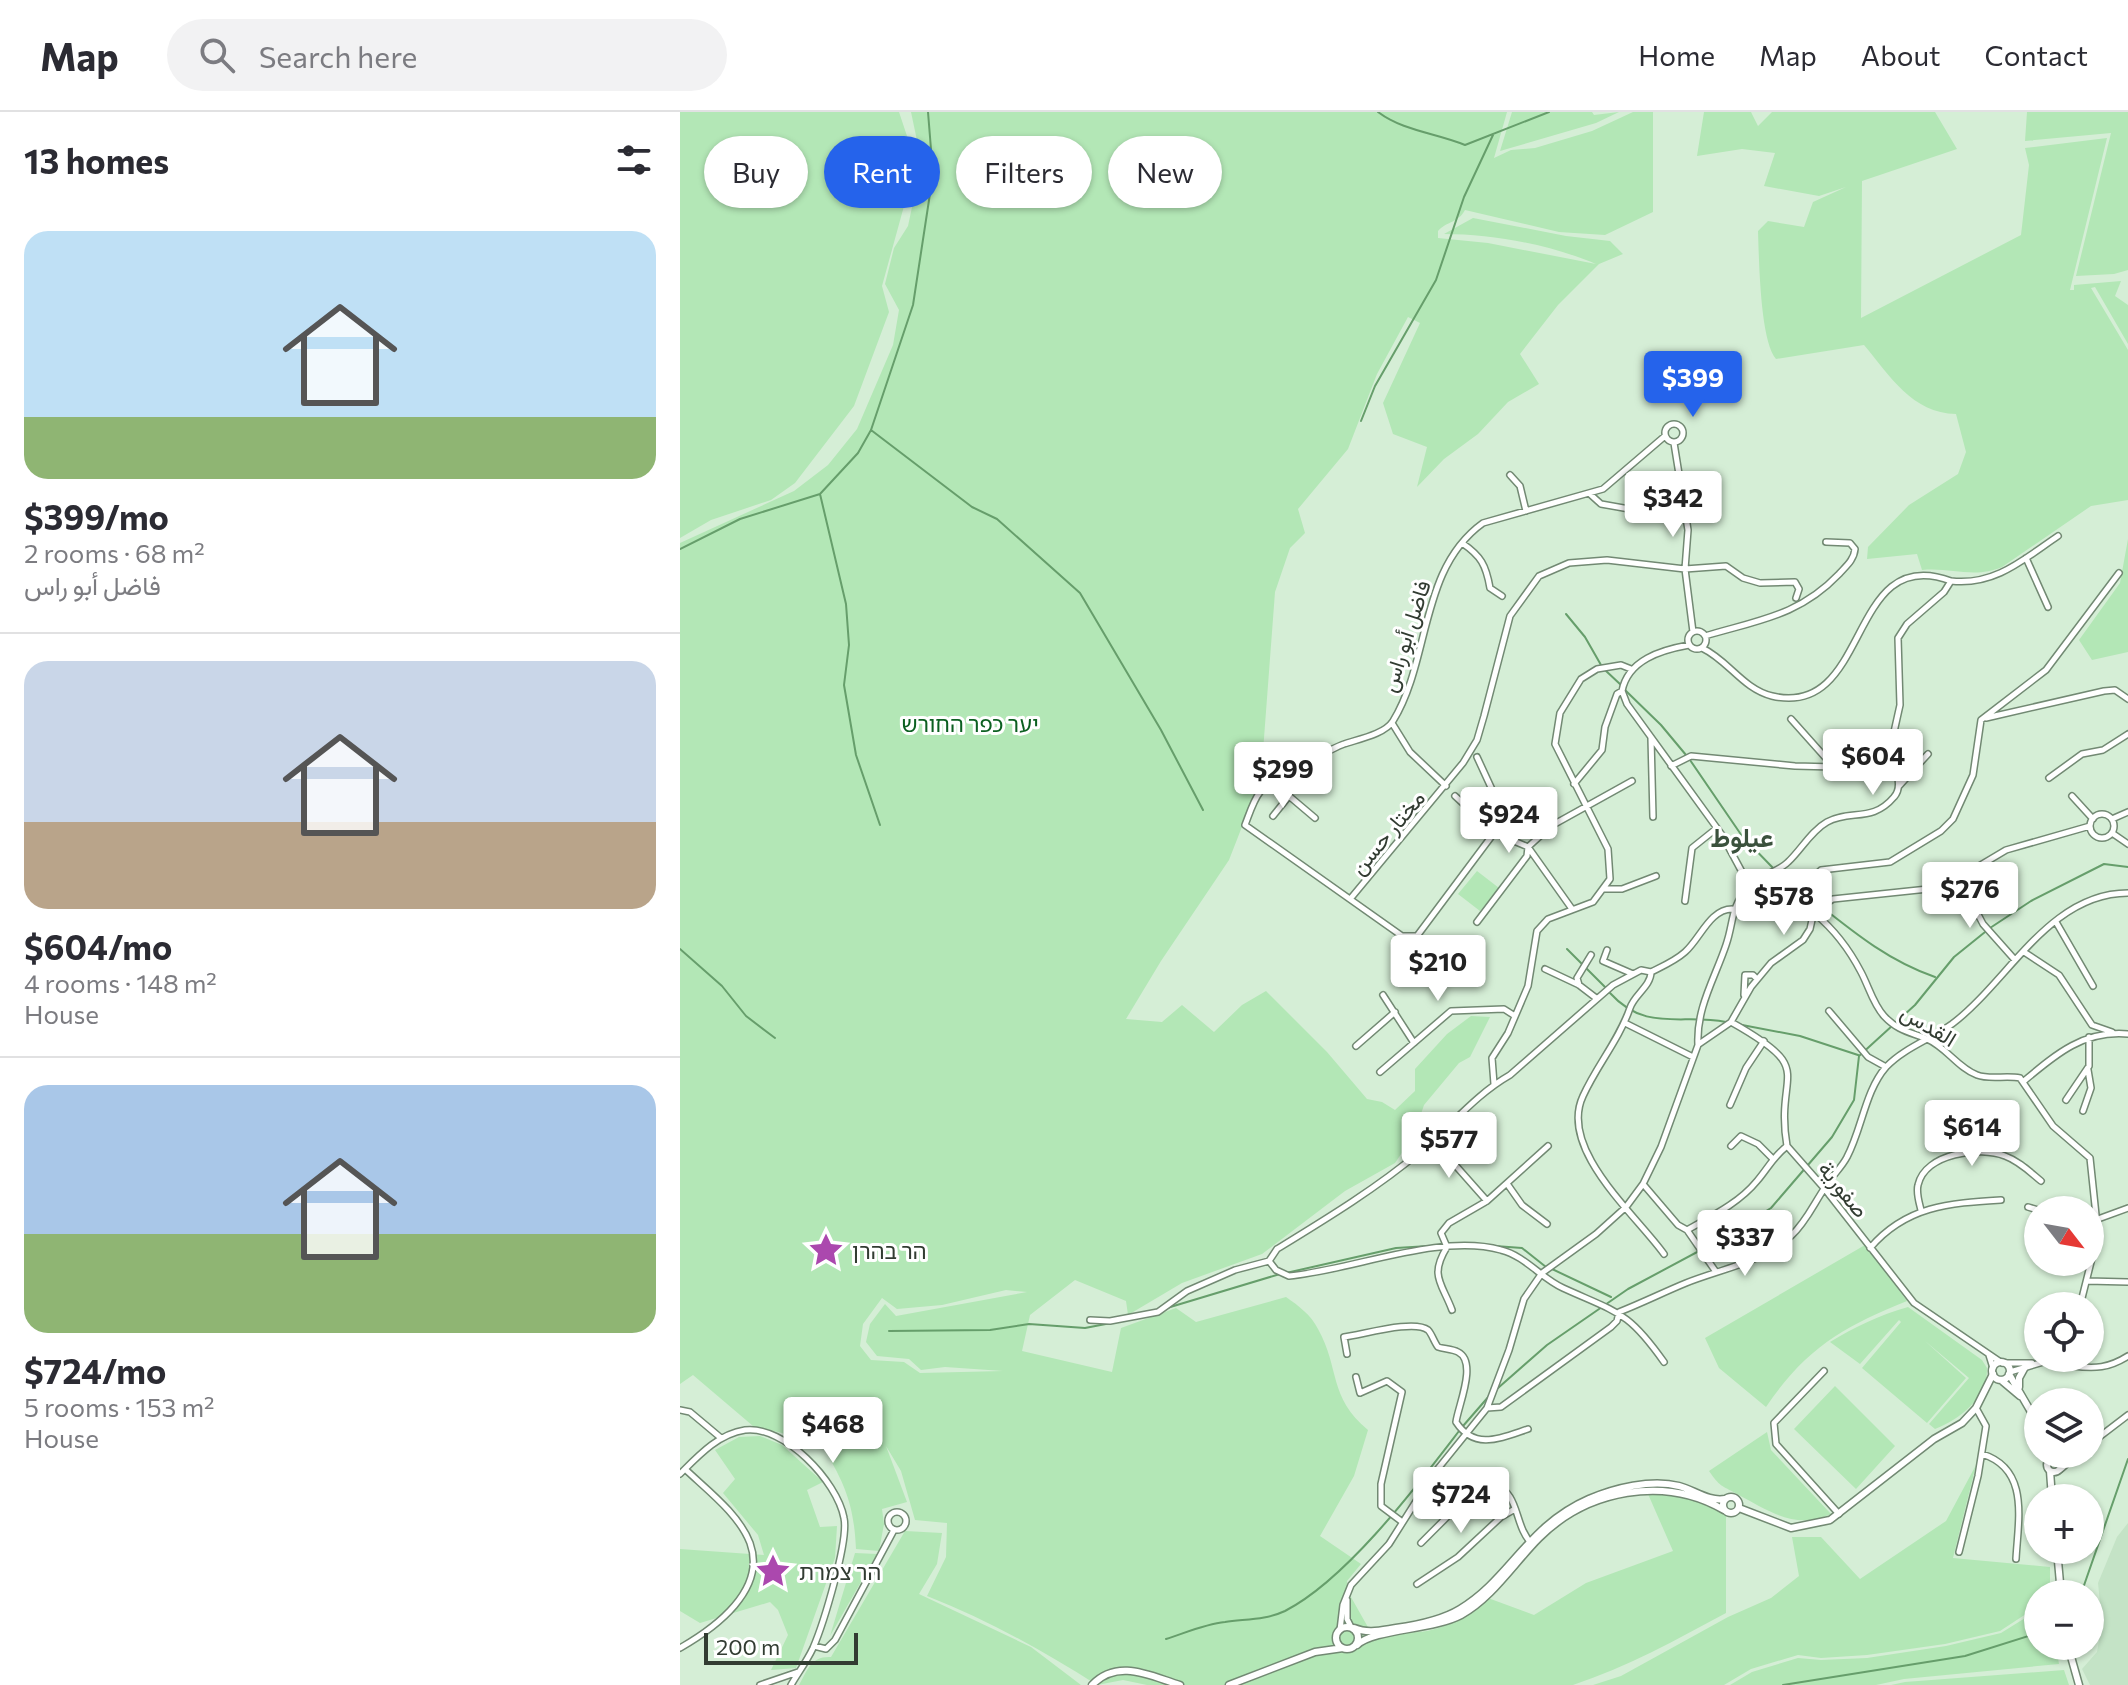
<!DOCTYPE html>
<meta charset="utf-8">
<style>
:root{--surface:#fff;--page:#f2f2f3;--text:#2b2b33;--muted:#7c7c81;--line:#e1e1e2;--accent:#2563eb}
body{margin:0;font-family:Commissioner,Vazirmatn,"Noto Sans Hebrew",sans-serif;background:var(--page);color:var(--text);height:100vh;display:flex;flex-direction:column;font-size:30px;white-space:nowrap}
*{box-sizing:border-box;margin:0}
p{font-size:26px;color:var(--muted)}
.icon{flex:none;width:44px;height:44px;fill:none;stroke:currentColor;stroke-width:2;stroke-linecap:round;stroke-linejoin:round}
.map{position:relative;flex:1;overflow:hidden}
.side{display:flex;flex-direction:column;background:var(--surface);width:680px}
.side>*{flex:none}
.hud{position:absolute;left:24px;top:24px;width:760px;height:72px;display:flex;gap:16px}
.needle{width:52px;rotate:121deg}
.fabs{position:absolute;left:1344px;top:1084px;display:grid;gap:16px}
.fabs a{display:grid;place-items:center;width:80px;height:80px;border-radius:50%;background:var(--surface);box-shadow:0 2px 6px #0004;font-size:40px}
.scale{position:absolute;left:24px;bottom:20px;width:154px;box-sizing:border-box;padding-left:8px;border:4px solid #323c32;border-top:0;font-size:22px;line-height:28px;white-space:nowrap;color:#323c32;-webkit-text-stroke:6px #fff;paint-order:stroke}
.price{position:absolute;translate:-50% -68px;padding:0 18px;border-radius:8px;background:#fff;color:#222;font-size:26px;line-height:52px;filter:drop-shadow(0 2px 4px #0008)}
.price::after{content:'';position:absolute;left:50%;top:48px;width:24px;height:18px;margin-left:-12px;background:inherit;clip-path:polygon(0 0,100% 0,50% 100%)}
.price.current{background:var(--accent);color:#fff}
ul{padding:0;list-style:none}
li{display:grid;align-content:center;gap:16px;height:424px;padding:0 24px}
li+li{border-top:2px solid var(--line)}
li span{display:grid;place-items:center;height:248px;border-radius:24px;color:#555}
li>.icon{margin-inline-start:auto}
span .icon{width:144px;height:144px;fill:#fffc;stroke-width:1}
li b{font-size:34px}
h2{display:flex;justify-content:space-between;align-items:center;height:96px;padding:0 24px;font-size:34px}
.chip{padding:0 28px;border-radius:36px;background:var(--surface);box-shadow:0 2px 6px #0004;font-size:28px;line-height:72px}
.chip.current{background:var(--accent);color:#fff}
header{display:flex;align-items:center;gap:48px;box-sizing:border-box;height:112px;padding:0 40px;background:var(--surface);border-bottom:2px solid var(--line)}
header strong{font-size:38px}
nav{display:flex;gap:44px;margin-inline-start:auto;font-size:28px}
.search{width:560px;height:72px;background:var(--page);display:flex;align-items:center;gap:20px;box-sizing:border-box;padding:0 28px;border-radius:44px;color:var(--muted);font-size:30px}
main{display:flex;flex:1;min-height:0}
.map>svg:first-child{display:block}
</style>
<header>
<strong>Map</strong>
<div class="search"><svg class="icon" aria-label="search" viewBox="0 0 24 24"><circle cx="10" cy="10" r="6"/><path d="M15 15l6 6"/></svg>Search here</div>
<nav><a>Home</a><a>Map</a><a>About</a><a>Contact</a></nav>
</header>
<main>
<section class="side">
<h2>13 homes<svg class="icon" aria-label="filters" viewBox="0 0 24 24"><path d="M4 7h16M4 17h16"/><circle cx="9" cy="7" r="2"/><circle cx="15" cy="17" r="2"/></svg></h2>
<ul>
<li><span style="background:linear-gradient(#bfe0f5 75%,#8fb573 0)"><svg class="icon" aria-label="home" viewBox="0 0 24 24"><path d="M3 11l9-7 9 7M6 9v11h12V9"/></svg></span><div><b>$399/mo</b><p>2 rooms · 68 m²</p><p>فاضل أبو راس</p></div></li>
<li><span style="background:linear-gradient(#c9d6e8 65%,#b9a48a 0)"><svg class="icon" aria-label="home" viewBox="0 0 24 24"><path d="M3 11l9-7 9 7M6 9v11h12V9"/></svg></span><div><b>$604/mo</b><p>4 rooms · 148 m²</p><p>House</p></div></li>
<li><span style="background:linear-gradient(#a9c7e8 60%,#8fb573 0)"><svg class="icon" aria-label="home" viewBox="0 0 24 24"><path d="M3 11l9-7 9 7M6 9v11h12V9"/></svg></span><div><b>$724/mo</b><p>5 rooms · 153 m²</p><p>House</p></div></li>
</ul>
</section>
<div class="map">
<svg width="1448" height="1573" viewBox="0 0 1448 1573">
<rect width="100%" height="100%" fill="#d5eed6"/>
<!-- built -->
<path fill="#c4e3c6" d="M1448 1411V1573H1410L1402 1557 1417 1540 1422 1512 1418 1471 1437 1425Z"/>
<!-- green -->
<path fill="#b3e7b6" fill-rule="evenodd" d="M0 0H219L227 24 232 65 202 174 209 200 174 294 115 371 91 388 31 408 0 426Z
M231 0H827L814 46 831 38 855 36 912 19 953 0H973V100L925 123 879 120 785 98C778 111 767 109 758 119V126L808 131 916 152C871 133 813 122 764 122L793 106 886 124 930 129 943 142 919 152 878 193 840 242 859 272 828 290 798 322 764 347 737 375 747 335 713 322 703 291 740 211 728 205 697 262 668 337 618 397 625 421 610 436 595 480 581 666 549 748 481 849 446 907 482 910 502 893 534 920 562 893 586 879 647 940 687 987 702 990 715 998 735 979V957L767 922 791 904 810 905 790 945 779 951 744 993 734 1023 715 1051 665 1079 582 1142 502 1171 448 1203 446 1189 395 1168 350 1203 342 1239 432 1260 441 1216 496 1196 516 1210 606 1185C619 1194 631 1203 638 1217 660 1256 648 1285 688 1318L674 1364 640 1424 681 1452 667 1469V1478L689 1517C747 1525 762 1521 808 1486L854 1503 906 1471 993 1439 968 1382 993 1381 1046 1398V1501C996 1528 947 1555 893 1573H467L443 1568 417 1573C362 1538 308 1508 247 1484L266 1445 267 1411 235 1408 221 1359 206 1334 227 1390 202 1397 204 1412 199 1439 176 1437C174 1396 167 1376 146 1340L186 1305 185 1302 148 1333 138 1337 126 1335 102 1321 73 1314 13 1263 0 1272V431L114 379 148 353 177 317 213 233 219 198 205 172 214 136 228 114 235 81 239 38ZM326 1178 347 1180 216 1204 205 1192 190 1212 186 1230 197 1244 229 1247 241 1258 265 1255 323 1259 240 1261 224 1250 191 1248 180 1234 183 1212 202 1186 217 1197 262 1193Z
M832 0H912L914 3 939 0 916 11 820 39Z
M1024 0H1071L1078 14 1092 0H1255L1277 37 1182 69 1181 206 1341 123 1349 53 1345 36 1427 26 1390 178H1394V173L1441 169 1435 184 1448 193V232L1415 175 1411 176 1448 238V388L1411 394 1322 455C1295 467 1270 455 1242 458L1237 442 1187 447 1188 435 1229 393 1278 362 1286 340 1276 302C1232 301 1210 264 1184 233L1096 247C1080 229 1079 146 1078 119L1088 109 1124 115 1133 90 1166 75 1139 84 1084 74 1095 41 1062 37 1017 44Z
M1347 0H1448V158L1434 162 1396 164 1431 21 1345 29Z
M1448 427V540L1412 548 1399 528 1440 471Z
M797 759 819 776 800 799 778 782Z
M1185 1133 1227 1189C1164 1214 1125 1237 1086 1295L1039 1256 1025 1226Z
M1228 1195 1302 1248 1307 1256C1308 1285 1281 1307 1255 1317L1249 1312 1289 1266 1245 1229 1286 1266 1247 1311 1182 1256 1221 1210 1219 1208 1180 1252 1150 1230C1175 1215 1199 1203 1228 1195Z
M1155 1274 1215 1334 1176 1377 1114 1317Z
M1087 1320 1091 1338 1151 1402C1116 1419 1087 1398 1057 1382 1041 1373 1040 1375 1029 1359Z
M80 1324 102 1333 143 1370 127 1378 140 1415 157 1414 155 1446 116 1556 91 1558 108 1523 98 1498 90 1490 20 1511 0 1499V1437L84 1443 78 1423 43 1381 55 1367 35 1338 59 1325Z
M1296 1353 1273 1446 1370 1455V1482H1358V1494L1320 1519 1265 1532 1187 1543 1141 1546 1118 1543 1071 1557 1044 1573H913L941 1564 1048 1505 1091 1486 1119 1464 1112 1425H1141L1180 1467 1266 1409Z
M225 1419 262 1421 257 1452 239 1482 351 1535 401 1573H119C128 1557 131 1544 151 1545Z
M175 1441 197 1442 150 1524Z
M1358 1498V1534H1376L1379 1552 1224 1567 1196 1573H1050L1072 1560 1118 1546 1141 1548 1187 1546 1266 1534 1321 1521Z
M1384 1558 1389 1573H1211L1225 1570Z"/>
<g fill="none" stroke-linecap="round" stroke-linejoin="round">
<!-- stream -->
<path stroke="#669e6b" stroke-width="2" d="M698 0C723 19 756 21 785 33L869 0
M681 309 695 274 756 168 784 85 813 23
M191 318 292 395 317 407 400 481 481 618 523 698
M140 382 166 492 169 533 164 573 176 643 200 713
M0 437 60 407 140 382 178 341 191 318 233 193 253 62 248 0
M886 502 905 525 921 553
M925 558 941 573
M945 578 981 613 1006 643
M1010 648 1062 724 1094 757
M1099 761 1128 784
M1133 788C1172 819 1208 849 1255 865
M0 837 42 874 66 904 95 926
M887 837 926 876
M930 881C966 921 1002 901 1046 910
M1057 912 1120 924 1178 943
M815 1134 842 1136 866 1155
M872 1157 931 1185
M606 1161 716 1136 749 1134
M487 1196 600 1162
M209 1219 310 1218 349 1212 405 1216 431 1211
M818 1276 867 1233 948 1177 1034 1131 1091 1096 1152 1025 1174 988 1179 944 1235 893 1274 845 1310 816 1351 789 1424 752 1448 755
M783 1314 810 1283
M1401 1482 1448 1347
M486 1527C505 1521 525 1512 545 1510 565 1507 586 1508 605 1499 667 1467 736 1375 779 1319
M1103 1573 1285 1544 1358 1521"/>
<!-- minor casing -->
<g stroke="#728973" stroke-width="8">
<path id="minor" d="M985 321a9 9 0 1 1 18 0a9 9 0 1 1-18 0Z
M994 331 1008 418 1005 457 1013 520
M830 363 840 374 846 399
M911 383 921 392 983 403
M782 431C801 444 806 453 810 476L822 484
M1346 446 1368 495
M1008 528a9 9 0 1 1 18 0a9 9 0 1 1-18 0Z
M1025 524C1078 508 1119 504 1159 462 1166 454 1174 448 1175 437L1170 431 1146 430
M1009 533C981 538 948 548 942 579L947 592 1042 723 1069 773C1120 779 1158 816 1181 860 1189 875 1193 892 1204 904 1218 919 1230 920 1247 927 1266 935 1278 956 1297 963 1310 968 1326 963 1340 966L1373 1014 1410 1046 1418 1122 1400 1194
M1022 536C1048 548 1063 577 1092 584 1192 607 1166 430 1271 469
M1306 606 1424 579 1435 578 1448 587
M1111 607 1152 653
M712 611 730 640 766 674
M971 626 973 705
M797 645 821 697 820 713 737 824H722L565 713C569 703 573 689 580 680 584 674 654 635 664 632 679 627 705 622 713 609 751 547 739 457 803 411L923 377 985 324
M1208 647 1220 593 1218 526 1227 512 1264 480 1271 469C1315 474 1344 447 1378 424
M1369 666 1402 642 1423 638 1448 622
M603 667 609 684 635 706
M894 672 922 638 925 615 937 582 942 579
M1219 674 1248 642
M775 684 815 721 848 735 892 797
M1392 684 1413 707
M1410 714a12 12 0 1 1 24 0a12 12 0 1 1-24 0Z
M593 704 609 684
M1432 707 1448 700
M1432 721 1448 732
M1279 766 1303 812 1335 848
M925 777H942L976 764
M671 786 783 651 797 628 804 604 830 504 859 464 889 451 927 448 1005 457 1046 454 1063 466 1080 471 1115 470 1119 477 1116 486
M1005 789 1012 736 1037 716
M1134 799C1128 786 1129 767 1141 758L1210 750 1261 719 1273 707 1293 663 1301 608 1366 558 1439 461
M797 810 847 744 848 735 871 714 952 669
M1376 810 1413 874
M927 838 923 849 953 862
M1344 840 1379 863 1412 913 1432 920
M865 857 899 873 916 886
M971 860 961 858 933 873 830 963C795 983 771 1014 741 1039 697 1076 646 1107 597 1137L589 1149 596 1158 609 1164C673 1158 759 1121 821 1138 845 1144 861 1166 883 1176 938 1201 948 1199 984 1250
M899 873 897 866 911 843
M703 883 734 931
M1064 883 1065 863H1073L1077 867
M1149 899 1188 945 1206 955
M1051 910C1140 960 1094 957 1107 1034L1144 1076 1234 1191 1322 1251
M945 911 1013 945
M1019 932 1051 910 1071 875 1091 851 1123 828 1130 817 1134 799 1153 787 1248 777 1279 766 1326 738 1410 714
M676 934 715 900
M700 960 771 899 824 897 835 904
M1344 969C1376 942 1404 918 1448 922
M814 972 812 946 828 921 848 874 857 819 868 807 913 790 930 767 928 737 875 632 880 601 901 567 917 557 941 553 951 557
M1386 988 1409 954V925
M1050 993 1066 956 1084 929
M1403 999 1411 976 1408 958
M753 1028 807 1089
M1051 1034 1061 1024 1078 1032 1092 1046
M963 1072 998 1113 1007 1118C1032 1104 1059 1091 1077 1069 1088 1056 1093 1045 1107 1034
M828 1073 842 1093 867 1112
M1348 1095 1358 1098
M1241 1098C1239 1090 1236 1081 1238 1073 1245 1041 1300 1034 1325 1044 1339 1049 1350 1060 1361 1069
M1418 1107 1448 1096
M1007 1118 1036 1160
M1190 1136C1226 1094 1269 1091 1321 1088
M984 1142C956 1103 878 1037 903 984 917 953 939 928 950 896 954 883 971 874 971 860 983 854 995 849 1005 840 1020 827 1030 797 1052 797
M1407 1169 1448 1170
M772 1198C762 1171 749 1164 767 1135L761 1121 769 1111 807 1089 868 1034
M410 1208 430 1209 478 1200 507 1179 555 1158 589 1149
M667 1242 664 1225C682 1223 734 1207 748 1218 752 1222 754 1230 758 1235 764 1237 772 1237 778 1240 798 1250 778 1294 776 1310 795 1339 821 1326 848 1317
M1309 1243 1313 1256
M1388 1246 1393 1254C1415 1257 1429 1256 1448 1244
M1324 1251H1352
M1144 1259 1094 1311 1096 1332 1159 1402
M1330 1260 1377 1246
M676 1265 680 1281 707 1269 722 1280 701 1372V1394L721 1409
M807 1296 821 1295 931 1215 937 1209 939 1200C962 1191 984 1180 1006 1171 1041 1157 1083 1150 1111 1124 1127 1109 1134 1091 1146 1074 1152 1064 1162 1055 1167 1045 1182 1017 1185 979 1206 955 1224 936 1251 927 1272 912 1328 870 1369 781 1448 781
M0 1298 10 1300 41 1326
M1410 1332 1448 1303
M1302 1342C1350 1357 1338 1408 1336 1447
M1379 1348 1394 1342
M1381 1357 1398 1342
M0 1362C18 1344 38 1322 65 1318 104 1313 157 1369 164 1406 169 1429 143 1513 133 1536 127 1549 118 1561 111 1573
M208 1409a9 9 0 1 1 18 0a9 9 0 1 1-18 0Z
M741 1431 795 1377 813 1372C841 1381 833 1413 852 1432
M1279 1440 1298 1364 1306 1314 1296 1296
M737 1472 778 1445 821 1405 835 1397
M667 1488V1507L671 1515
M660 1518 663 1493 671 1473 709 1432 752 1364 807 1296 829 1238 844 1187 862 1161 916 1122 946 1095 963 1072 981 1035 1018 933C1016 896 1035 866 1046 833 1054 810 1050 797 1067 776 1078 763 1097 761 1108 750 1121 738 1131 719 1147 710 1171 697 1192 711 1214 685 1223 675 1217 655 1208 647L1186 663 1178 665 1154 655 1115 654 1011 644 991 654
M134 1534 146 1537 155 1528 214 1418
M0 1536C35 1516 87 1478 70 1431 59 1402 27 1378 5 1357
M80 1573 118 1560"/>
</g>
<!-- tertiary casing -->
<g stroke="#728973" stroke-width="9">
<path id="tertiary" d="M1043 1393a8 8 0 1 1 16 0a8 8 0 1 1-16 0Z
M1059 1396 1111 1416 1150 1408 1254 1327 1282 1311 1296 1296 1313 1262
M656 1526a11 11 0 1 1 22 0a11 11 0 1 1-22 0Z
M674 1516C688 1522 702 1518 716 1516 737 1513 762 1508 780 1497 830 1467 847 1414 909 1387 935 1376 971 1367 999 1374 1014 1378 1029 1390 1045 1387
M677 1533C694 1517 753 1518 781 1503 812 1486 834 1451 859 1426 907 1378 984 1363 1044 1398
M412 1573C438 1546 470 1564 500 1573
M549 1573 635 1540 663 1536"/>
</g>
<!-- secondary casing -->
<g stroke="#728973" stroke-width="9">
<path id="secondary" d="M1312 1259a9 9 0 1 1 18 0a9 9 0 1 1-18 0Z
M1329 1262 1358 1312
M1321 1268 1340 1284
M1339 1275V1266L1345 1255
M1367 1353a7 7 0 1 1 14 0a7 7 0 1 1-14 0Z
M1370 1359 1372 1386
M1377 1438 1381 1482
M1388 1534 1399 1573"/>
</g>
<!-- minor -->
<use href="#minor" stroke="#fff" stroke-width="5"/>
<!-- tertiary -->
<use href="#tertiary" stroke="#fff" stroke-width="6"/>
<!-- secondary -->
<use href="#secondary" stroke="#fff" stroke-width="6"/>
</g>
<!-- icons -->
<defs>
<g id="sight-bare" transform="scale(2.76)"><path d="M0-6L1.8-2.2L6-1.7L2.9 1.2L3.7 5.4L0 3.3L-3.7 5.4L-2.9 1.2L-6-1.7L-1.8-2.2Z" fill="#ab48ae" stroke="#fff" stroke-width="2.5" paint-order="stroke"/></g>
</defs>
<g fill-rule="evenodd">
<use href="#sight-bare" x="146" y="1138"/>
<use href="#sight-bare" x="93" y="1459"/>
</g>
<g text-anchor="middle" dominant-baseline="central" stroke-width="6" stroke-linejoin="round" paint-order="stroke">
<!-- street labels -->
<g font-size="22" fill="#323c32" stroke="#fff">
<text transform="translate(725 524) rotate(-72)">فاضل أبو راس</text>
<text transform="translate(707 720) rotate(-50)">مختار حسن</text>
<text transform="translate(1249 913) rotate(31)">القدس</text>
<text transform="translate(1164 1077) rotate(51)">صفورية</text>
</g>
<!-- park labels -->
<g font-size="22" fill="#0c6021" stroke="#fff">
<text x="290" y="611">יער כפר החורש</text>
</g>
<!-- poi labels -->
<g font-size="22" fill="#323c32" stroke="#fff" text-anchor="start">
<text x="172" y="1138">הר בהרן</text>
<text x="119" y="1459">הר צמרת</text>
</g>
<!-- quarter labels -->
<g font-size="26" font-weight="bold" fill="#3b513d" stroke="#fff">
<text x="1062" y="724">عيلوط</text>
</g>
</g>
</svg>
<div class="fabs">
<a><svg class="needle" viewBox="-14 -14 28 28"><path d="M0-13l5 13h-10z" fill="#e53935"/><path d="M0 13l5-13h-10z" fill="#7c7c81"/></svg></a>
<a><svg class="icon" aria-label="locate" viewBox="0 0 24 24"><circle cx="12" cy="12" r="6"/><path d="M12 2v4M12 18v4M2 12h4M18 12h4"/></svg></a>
<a><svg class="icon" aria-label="layers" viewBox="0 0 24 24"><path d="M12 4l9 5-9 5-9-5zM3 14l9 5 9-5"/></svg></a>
<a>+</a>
<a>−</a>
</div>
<div class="scale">200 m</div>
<b class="price current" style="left:1013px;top:307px">$399</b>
<b class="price" style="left:993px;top:427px">$342</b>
<b class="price" style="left:1193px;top:685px">$604</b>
<b class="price" style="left:603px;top:698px">$299</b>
<b class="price" style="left:829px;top:743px">$924</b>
<b class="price" style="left:1290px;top:818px">$276</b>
<b class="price" style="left:1104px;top:825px">$578</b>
<b class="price" style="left:758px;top:891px">$210</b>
<b class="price" style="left:1292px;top:1056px">$614</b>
<b class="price" style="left:769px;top:1068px">$577</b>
<b class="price" style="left:1065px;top:1166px">$337</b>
<b class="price" style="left:153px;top:1353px">$468</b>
<b class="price" style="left:781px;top:1423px">$724</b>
<div class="hud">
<a class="chip">Buy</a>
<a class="chip current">Rent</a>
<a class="chip">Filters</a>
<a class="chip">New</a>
</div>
</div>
</main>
